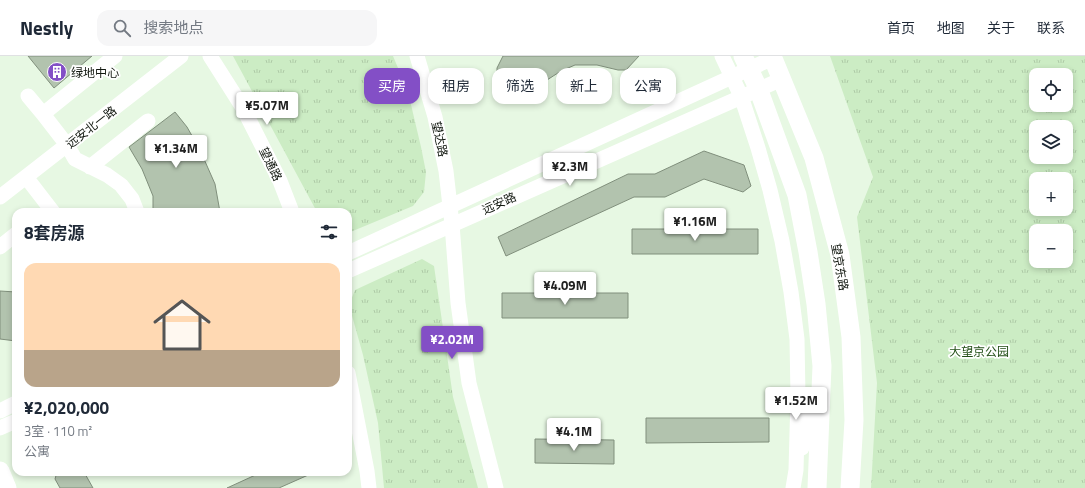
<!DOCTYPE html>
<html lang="zh">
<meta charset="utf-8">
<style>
:root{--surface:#fff;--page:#f6f6f7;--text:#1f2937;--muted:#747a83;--line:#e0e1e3;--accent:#834fc6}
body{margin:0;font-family:"Titillium Web","Noto Sans SC",sans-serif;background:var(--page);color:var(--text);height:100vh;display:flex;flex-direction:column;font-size:15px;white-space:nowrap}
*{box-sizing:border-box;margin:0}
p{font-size:13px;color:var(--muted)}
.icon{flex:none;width:22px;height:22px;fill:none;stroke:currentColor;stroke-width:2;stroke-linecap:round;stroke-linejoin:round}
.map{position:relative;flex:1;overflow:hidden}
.details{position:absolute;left:12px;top:152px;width:340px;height:268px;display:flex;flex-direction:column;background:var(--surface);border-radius:12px;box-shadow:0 2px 6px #0003}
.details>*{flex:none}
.guide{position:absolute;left:364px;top:12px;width:380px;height:36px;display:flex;gap:8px}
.buttons{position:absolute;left:1029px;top:12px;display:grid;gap:8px}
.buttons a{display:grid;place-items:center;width:44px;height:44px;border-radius:8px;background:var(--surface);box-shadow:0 2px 6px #0003;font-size:20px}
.price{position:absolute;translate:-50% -34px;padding:0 9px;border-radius:4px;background:#fff;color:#222;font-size:13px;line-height:26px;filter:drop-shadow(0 1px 2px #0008)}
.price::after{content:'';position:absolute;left:50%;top:24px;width:12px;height:9px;margin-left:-6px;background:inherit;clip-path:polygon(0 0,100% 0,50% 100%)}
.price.current{background:var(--accent);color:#fff}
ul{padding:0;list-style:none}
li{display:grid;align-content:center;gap:8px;height:212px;padding:0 12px}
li+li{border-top:1px solid var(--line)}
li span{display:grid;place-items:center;height:124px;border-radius:12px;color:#555}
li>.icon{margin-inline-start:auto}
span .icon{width:72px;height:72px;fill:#fffc;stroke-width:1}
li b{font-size:17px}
h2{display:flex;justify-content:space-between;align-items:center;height:48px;padding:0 12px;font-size:17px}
.tag{padding:0 14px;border-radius:12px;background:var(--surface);box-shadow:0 2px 6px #0003;font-size:14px;line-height:36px}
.tag.current{background:var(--accent);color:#fff}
header{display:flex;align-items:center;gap:24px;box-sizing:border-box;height:56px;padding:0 20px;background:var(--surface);border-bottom:1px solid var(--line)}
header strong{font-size:19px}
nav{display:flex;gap:22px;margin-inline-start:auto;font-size:14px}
.search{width:280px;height:36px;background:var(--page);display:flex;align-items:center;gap:10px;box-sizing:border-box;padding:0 14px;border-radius:12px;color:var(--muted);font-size:15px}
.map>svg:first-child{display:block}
</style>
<header>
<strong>Nestly</strong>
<div class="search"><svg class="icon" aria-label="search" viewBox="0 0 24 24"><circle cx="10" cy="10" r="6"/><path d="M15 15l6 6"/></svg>搜索地点</div>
<nav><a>首页</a><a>地图</a><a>关于</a><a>联系</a></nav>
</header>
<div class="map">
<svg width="1085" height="432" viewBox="0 0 1085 432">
<defs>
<pattern id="park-tufts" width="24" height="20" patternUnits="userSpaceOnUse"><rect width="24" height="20" fill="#ccecc4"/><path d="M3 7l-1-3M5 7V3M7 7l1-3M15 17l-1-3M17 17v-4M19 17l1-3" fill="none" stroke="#aecaa7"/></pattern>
</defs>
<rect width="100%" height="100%" fill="#e7f8e3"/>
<!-- park -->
<path fill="url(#park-tufts)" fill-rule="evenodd" d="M233 0H393L408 36 421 91 426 116 424 136 413 150 348 177V156H317Z
M830 0H1085V432H871L877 327 857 161 873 121ZM1036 19H1066V49H1036ZM1036 71H1066V101H1036ZM1036 123H1066V153H1036ZM1036 175H1066V205H1036Z
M422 203 434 210 453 341 478 432H384L378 367 363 299 349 249 355 234Z"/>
<!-- building -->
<path fill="#b2c3ae" stroke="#808f7c" d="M28 0H92L54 32Z
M503 0H639L626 14H618L597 9H575L561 15 547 24 538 34 531 40 522 43 513 42 505 38 499 31 497 24V12Z
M175 56 187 71 200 94 215 128 220 156H153V140L142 113 129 91Z
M704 95 744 109 751 130 743 136 704 123 665 141H634L506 200 498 181 628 118H655Z
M632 173H758V198H632Z
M0 235 16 236V285L0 283Z
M502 237H628V262H502Z
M646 362H769V386L646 387Z
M535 383 614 384V408L535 407Z
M57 416H84L93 432H60L55 423Z
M262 416H315L279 432H227Z"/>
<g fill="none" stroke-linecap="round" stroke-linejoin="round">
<!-- minor -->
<path stroke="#fff" stroke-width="15" d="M115 0 43 58 67 89 75 103 107 119 121 129 132 143 137 156
M210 0 243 52 280 125 292 156
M417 0 435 61 446 115 452 168 458 247 469 327 496 432
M722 0 741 40 758 92 770 134 782 185 791 236 797 283 798 340 796 414 793 432
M28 40 43 58
M90 111 148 65
M26 121 53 156
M0 141 181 0
M0 191 16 178
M348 197 773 2
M348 215 782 23
M348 317 367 415 369 432
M0 355 16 347
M0 372 16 365
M802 392 816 344"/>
<!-- major -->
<path stroke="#fff" stroke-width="19" d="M743 0 758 32 797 139 808 196 816 248 822 310 817 432
M772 0 814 102 840 199 851 281 854 364 850 432
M0 415 7 432"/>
</g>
<!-- icons -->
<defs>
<g id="building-disc" transform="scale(1)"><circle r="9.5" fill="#834fc6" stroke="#fff"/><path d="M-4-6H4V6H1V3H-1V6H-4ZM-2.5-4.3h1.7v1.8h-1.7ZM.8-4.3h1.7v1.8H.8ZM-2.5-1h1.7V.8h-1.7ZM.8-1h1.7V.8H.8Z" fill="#fff"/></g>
</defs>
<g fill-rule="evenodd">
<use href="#building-disc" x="57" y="16"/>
</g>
<g text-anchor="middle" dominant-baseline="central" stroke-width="3.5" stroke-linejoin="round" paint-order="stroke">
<!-- poi labels -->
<g font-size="12" fill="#121810" stroke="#fff" text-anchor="start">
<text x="71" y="16">绿地中心</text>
</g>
<!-- street labels -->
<g font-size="12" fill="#121810" stroke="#fff">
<text transform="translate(91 71) rotate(-38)">远安北一路</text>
<text transform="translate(440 83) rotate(78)">望达路</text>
<text transform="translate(271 108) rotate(64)">望通路</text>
<text transform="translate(499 147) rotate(-24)">远安路</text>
<text transform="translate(840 211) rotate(80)">望京东路</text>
</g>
<!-- park labels -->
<g font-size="12" fill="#234f17" stroke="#fff">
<text x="979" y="295">大望京公园</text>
</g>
</g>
</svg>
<div class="buttons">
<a><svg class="icon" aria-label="locate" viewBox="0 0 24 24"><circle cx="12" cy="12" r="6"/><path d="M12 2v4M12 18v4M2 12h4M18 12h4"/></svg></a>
<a><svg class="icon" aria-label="layers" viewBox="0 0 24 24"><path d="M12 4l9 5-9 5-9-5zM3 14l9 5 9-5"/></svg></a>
<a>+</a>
<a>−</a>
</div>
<b class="price" style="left:267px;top:70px">¥5.07M</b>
<b class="price" style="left:176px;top:113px">¥1.34M</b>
<b class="price" style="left:570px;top:131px">¥2.3M</b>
<b class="price" style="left:695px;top:186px">¥1.16M</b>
<b class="price" style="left:565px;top:250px">¥4.09M</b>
<b class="price current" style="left:452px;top:304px">¥2.02M</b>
<b class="price" style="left:796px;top:365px">¥1.52M</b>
<b class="price" style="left:574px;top:396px">¥4.1M</b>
<div class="guide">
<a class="tag current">买房</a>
<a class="tag">租房</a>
<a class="tag">筛选</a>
<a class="tag">新上</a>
<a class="tag">公寓</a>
</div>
<section class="details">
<h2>8套房源<svg class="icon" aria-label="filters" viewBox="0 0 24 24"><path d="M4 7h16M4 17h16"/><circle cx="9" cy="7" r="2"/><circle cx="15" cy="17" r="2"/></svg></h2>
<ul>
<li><span style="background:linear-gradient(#ffd9b3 70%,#b9a48a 0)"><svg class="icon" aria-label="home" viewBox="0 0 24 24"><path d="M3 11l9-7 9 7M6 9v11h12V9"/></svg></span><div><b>¥2,020,000</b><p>3室 · 110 m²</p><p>公寓</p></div></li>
</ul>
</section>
</div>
